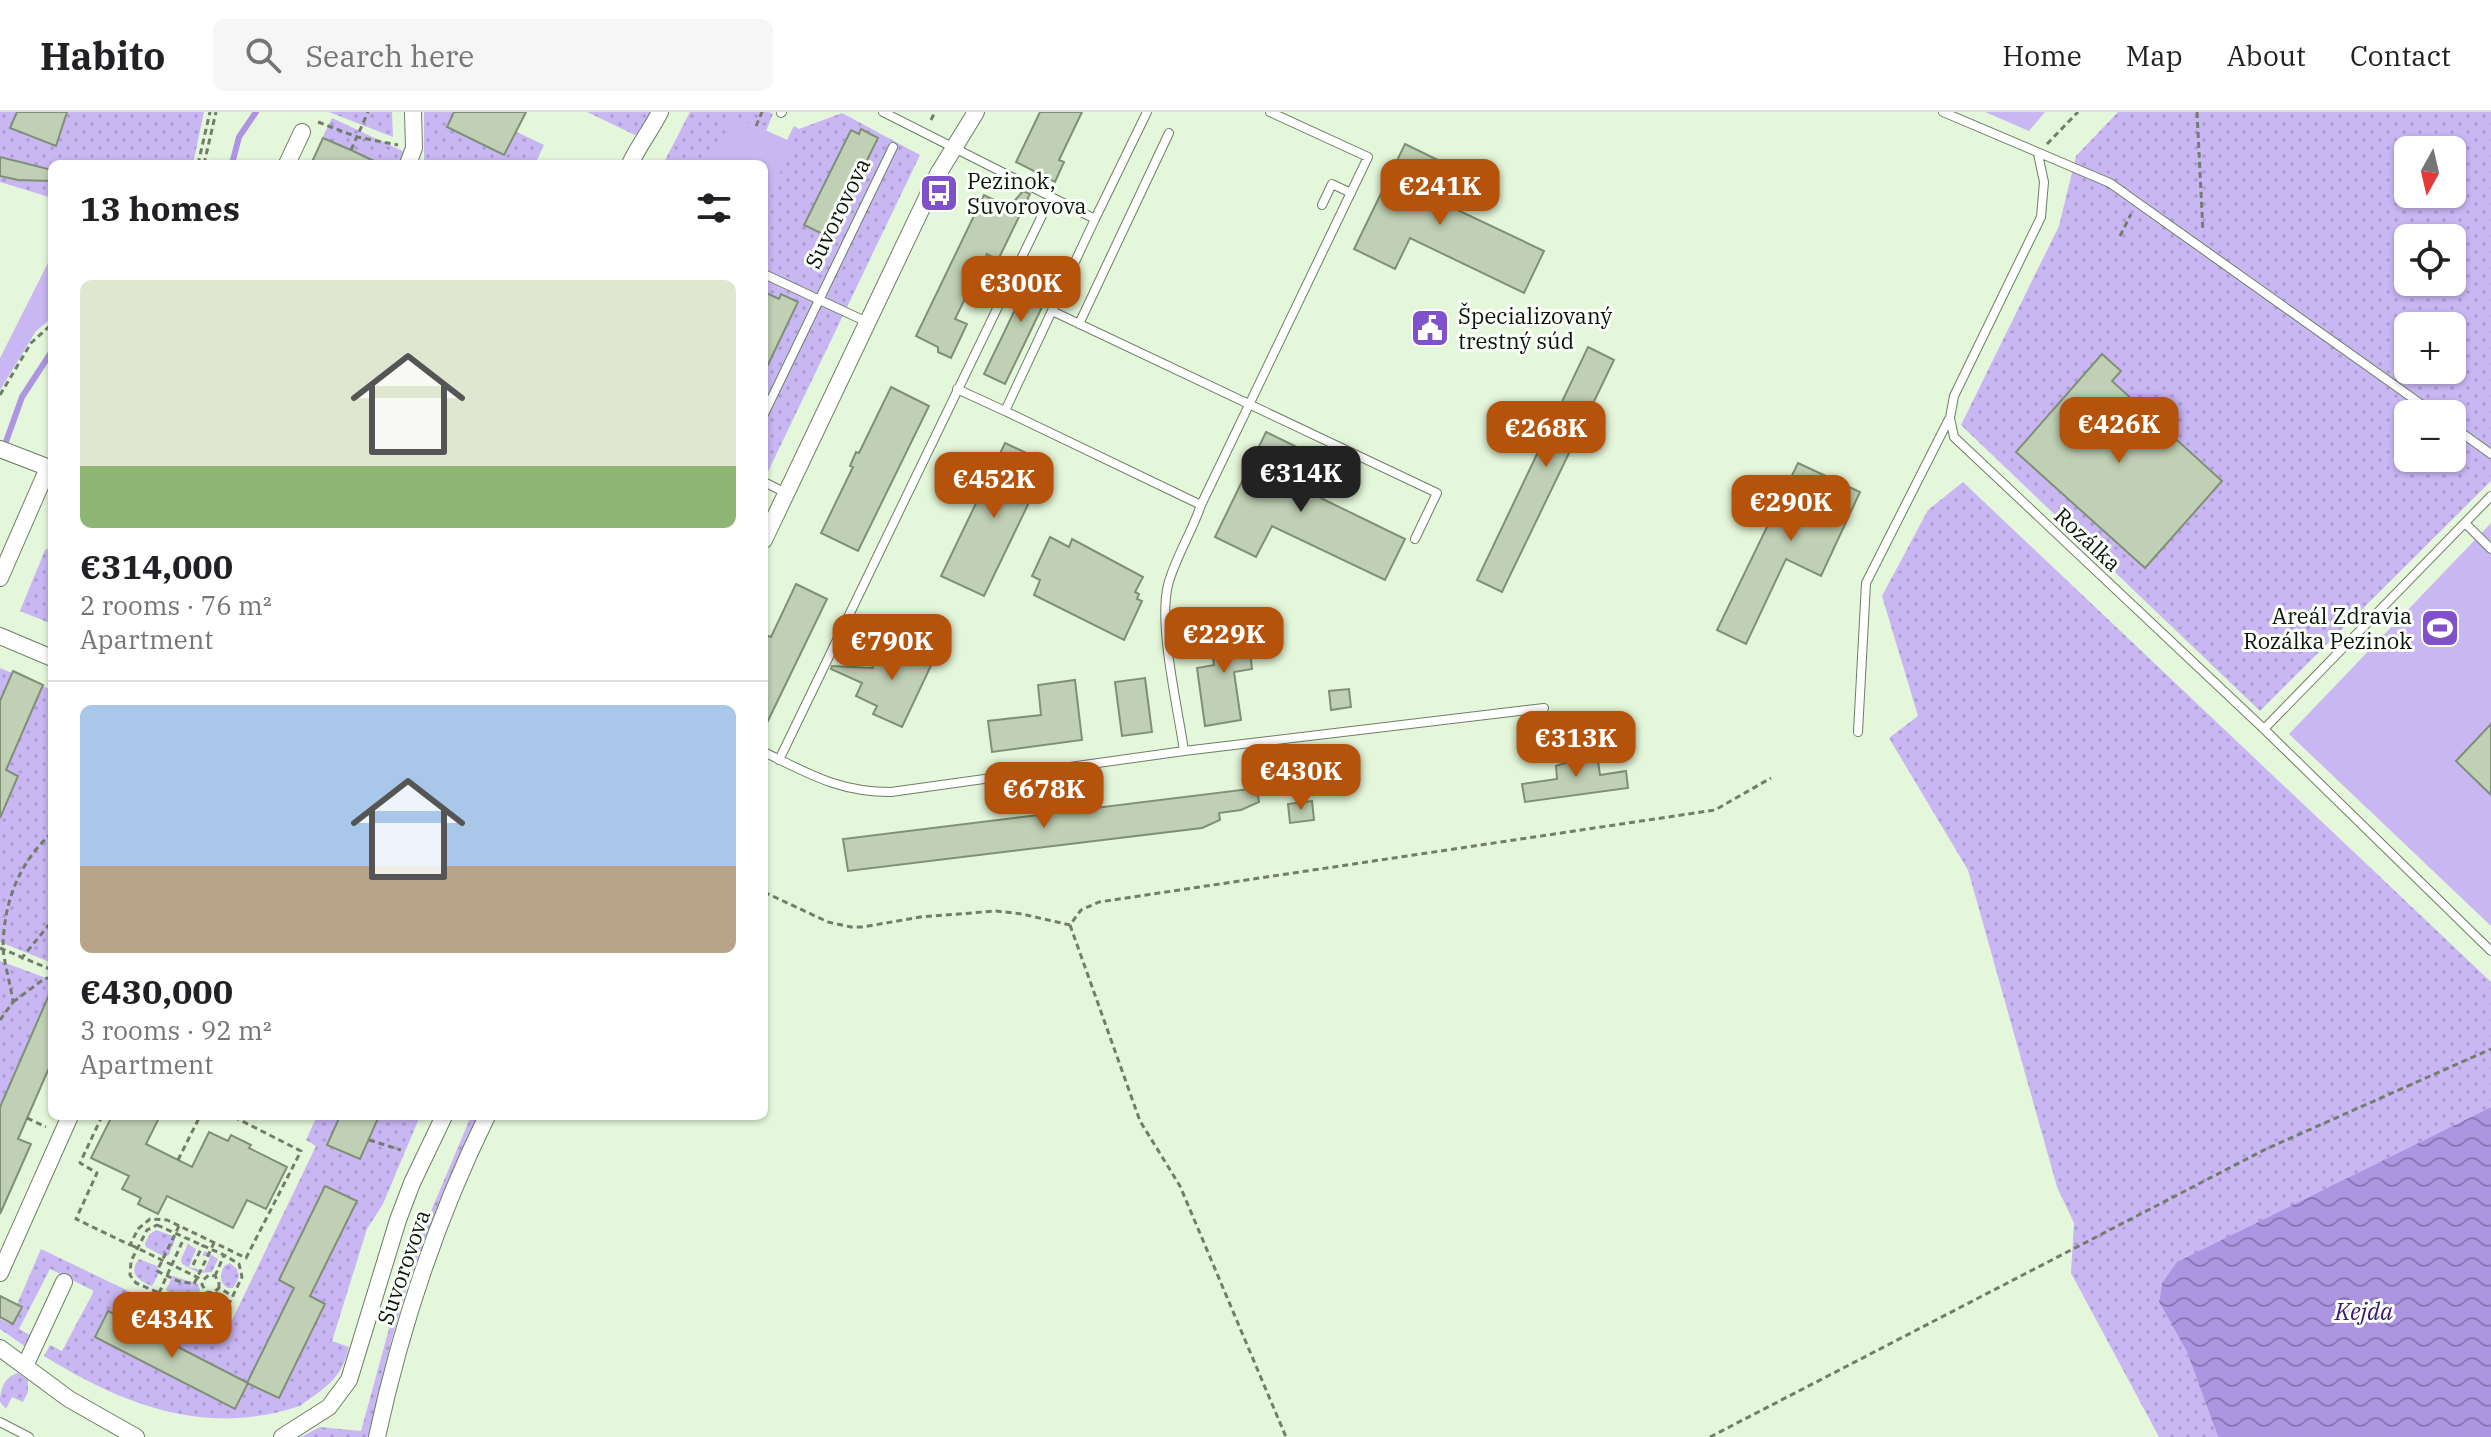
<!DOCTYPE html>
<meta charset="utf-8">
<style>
:root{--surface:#fff;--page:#f6f6f6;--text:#202124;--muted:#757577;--line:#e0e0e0;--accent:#b45309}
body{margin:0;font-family:"IBM Plex Serif",serif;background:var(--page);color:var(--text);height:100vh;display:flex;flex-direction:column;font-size:30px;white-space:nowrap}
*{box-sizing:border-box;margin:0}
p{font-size:26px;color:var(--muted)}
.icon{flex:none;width:44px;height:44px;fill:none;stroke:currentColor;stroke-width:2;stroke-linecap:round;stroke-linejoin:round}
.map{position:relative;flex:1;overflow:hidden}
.drawer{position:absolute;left:48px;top:48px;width:720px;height:960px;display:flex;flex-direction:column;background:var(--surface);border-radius:12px;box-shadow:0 2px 6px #0004}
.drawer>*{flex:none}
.needle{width:52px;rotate:188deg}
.fabs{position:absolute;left:2394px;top:24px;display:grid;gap:16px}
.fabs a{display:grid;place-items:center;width:72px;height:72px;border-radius:12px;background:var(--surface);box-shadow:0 2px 6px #0004;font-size:40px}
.price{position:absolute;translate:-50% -68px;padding:0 18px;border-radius:16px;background:var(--accent);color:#fff;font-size:26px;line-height:52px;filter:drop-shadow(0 2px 4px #0008)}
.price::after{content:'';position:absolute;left:50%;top:48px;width:24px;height:18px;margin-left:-12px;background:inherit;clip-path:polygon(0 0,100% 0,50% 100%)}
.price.selected{background:#222;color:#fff}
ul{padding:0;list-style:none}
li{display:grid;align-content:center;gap:16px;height:424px;padding:0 32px}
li+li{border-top:2px solid var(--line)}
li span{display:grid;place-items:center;height:248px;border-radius:12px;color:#555}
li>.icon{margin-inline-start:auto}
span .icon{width:144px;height:144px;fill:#fffc;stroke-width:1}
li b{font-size:34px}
h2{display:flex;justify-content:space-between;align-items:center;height:96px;padding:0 32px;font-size:34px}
header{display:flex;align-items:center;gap:48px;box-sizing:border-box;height:112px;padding:0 40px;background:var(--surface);border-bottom:2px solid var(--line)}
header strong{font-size:38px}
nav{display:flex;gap:44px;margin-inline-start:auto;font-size:28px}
.search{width:560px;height:72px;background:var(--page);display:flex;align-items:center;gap:20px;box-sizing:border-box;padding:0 28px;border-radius:12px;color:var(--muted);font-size:30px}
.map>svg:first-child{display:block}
</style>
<header>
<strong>Habito</strong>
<div class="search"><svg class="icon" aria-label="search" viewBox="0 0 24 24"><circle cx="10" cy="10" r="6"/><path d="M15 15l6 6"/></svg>Search here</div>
<nav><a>Home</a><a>Map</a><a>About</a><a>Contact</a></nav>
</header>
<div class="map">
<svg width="2491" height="1325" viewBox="0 0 2491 1325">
<defs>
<pattern id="grass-dots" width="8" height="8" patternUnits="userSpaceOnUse" patternTransform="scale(2)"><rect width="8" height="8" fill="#c9b7f4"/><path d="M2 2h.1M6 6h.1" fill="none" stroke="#ab9cd0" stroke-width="1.8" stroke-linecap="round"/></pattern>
<pattern id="water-waves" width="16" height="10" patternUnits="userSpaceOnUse" patternTransform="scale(2)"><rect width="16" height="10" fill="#ad95e2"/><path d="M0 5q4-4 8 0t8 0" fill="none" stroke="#8b78b5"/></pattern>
</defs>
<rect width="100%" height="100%" fill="#e5f7da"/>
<!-- grass -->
<path fill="url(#grass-dots)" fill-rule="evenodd" d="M0 0H204L193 52H52V86L0 70Z
M329 0H392L393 25Z
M424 0H527L517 20 544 33 535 52H424Z
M587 0H657L649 15 635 23Z
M690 0H769L773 2 766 19 787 28 794 14 799 17 842 1 920 43 764 368V52H663Z
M2118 0H2491V369L2260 599 1961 313 2059 114 2076 44ZM2408 38H2452V82H2408ZM2408 126H2452V170H2408ZM2408 214H2452V258H2408ZM2408 302H2452V346H2408Z
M332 6 409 42 405 52H310Z
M1963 370 2491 870V995L2178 1150 2162 1171 2159 1190 2187 1240 2218 1325H2159L2071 1161 2074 1111 2057 1075 1968 758 1889 626 1918 604 1882 484 1928 398Z
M52 435V512L20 499 45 438Z
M0 556 52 578V851L0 830Z
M0 849 52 868V876L0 995Z
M317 1004H420L383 1092 367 1117 332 1229 349 1235C341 1269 325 1275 300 1294 207 1325 125 1294 44 1244L50 1233 62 1239 94 1179 50 1157 19 1217 32 1224 26 1235 0 1217V1207L9 1211 41 1137 224 1225 316 1034 306 1028Z
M471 1004H478C453 1060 427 1117 407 1175 391 1225 380 1275 369 1325H301L320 1315 361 1319 403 1166Z
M156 1118 176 1125 169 1143 165 1145 146 1135 145 1131 150 1122Z
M188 1132 196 1137 189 1155 204 1159 210 1146 202 1143 205 1139 218 1147 212 1160 199 1161 182 1152 181 1147Z
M139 1147 157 1154 160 1159 152 1174C138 1169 128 1161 139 1147Z
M230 1151 237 1157 239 1165 233 1176H228C219 1171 220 1162 224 1154Z
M173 1164 198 1172 200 1178 194 1190 189 1191 168 1180 166 1177Z
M218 1181 226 1186 219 1201 208 1203 202 1199 201 1193 208 1184Z
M18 1261 28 1268V1280L23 1290 12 1285 6 1297 0 1290C0 1277 5 1264 18 1261Z"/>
<!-- park -->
<path fill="#c9b7f4" d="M1985 0H2045L2029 19Z
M733 4 794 31 768 85 764 82V52H709Z
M52 143V206L36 219 0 278V246Z
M2491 411V814L2289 622Z"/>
<!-- water -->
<path fill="url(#water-waves)" d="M2491 995V1325H2218L2187 1240 2159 1190 2162 1171 2177 1150Z"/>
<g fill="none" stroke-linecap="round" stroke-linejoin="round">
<!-- stream -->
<path stroke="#ad95e2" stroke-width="6" d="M232 52 239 25 256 0
M3 338 22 285 52 239"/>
</g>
<!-- building -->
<path fill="#bfd0b4" stroke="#809076" stroke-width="2" d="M17 0H67L56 34 10 16Z
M454 0H526L504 43 447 15Z
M1040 0H1082L1059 48 1064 50 1055 70 1016 50Z
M861 17 878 26 829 125 804 113 851 18 859 22Z
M323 26 351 38 380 52H311Z
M1405 32 1446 52 1430 85 1544 139 1524 181 1410 126 1395 157 1354 137Z
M0 45 52 58V69L18 68 0 64Z
M1023 79 1030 82 998 148 987 142 955 207 967 212 951 246 938 240V235L916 224 984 83 1009 95Z
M1037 152 1058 162 1005 272 984 262Z
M764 180 779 187 781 182 798 190 764 261Z
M1588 235 1614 248 1502 480 1477 468Z
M2102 242 2121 259 2112 269 2222 369 2145 456 2016 340Z
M891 275 929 294 858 439 821 421 853 355 850 354 856 340 859 341Z
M1266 320 1307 340 1292 372 1405 427 1385 468 1272 414 1256 445 1215 425Z
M1005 331 1048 351 984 484 941 464Z
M1798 351 1860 380 1821 464 1786 447 1746 532 1717 518Z
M1050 425 1069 435 1072 427 1143 465 1135 480 1139 482 1137 487 1142 489 1124 528 1034 483 1040 468 1032 464Z
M796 472 827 487 764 617V531L768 524 771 525Z
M1247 513 1252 557 1234 560 1241 608 1205 614 1197 556 1214 553 1209 518Z
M909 530 936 543 902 615 873 602 877 594 856 584 862 571 831 557 832 554 873 556 868 542 885 536 893 560Z
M13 559 43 573 6 658 18 664 0 706V589Z
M1145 566 1152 620 1122 624 1115 570Z
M1075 568 1082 628 992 640 988 609 1041 603 1038 573Z
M1349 577 1351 595 1331 598 1329 579Z
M2491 612V683L2456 649Z
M1596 635 1600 663 1626 659 1628 676 1525 690 1522 672 1557 667 1556 654 1574 648 1570 638Z
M1257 676 1259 690 1241 698 1219 701 1220 708 1202 716 848 759 843 727Z
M1312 689 1314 708 1290 711 1288 692Z
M52 876V949L18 1027 31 1032 0 1102V995Z
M112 1004H160L146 1032 192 1055 209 1020 228 1029 231 1023 251 1033 249 1036 287 1055 266 1097 247 1088 233 1116 167 1084 158 1102 138 1092 141 1086 122 1077 129 1064 91 1046Z
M340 1004H379L360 1047 327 1033Z
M325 1074 357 1089 310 1184 325 1192 279 1286 247 1271 294 1176 279 1168Z
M0 1184 22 1195 13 1212 0 1205Z
M108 1199 248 1271 235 1297 95 1225Z"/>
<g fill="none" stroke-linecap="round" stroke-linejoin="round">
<!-- service casing -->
<g stroke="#6e7e64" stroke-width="10">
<path id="service" d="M883 0 1095 107 1005 299 957 277
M1943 0 2110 71 2435 302
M781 1 782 0
M2038 42 2044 70 2041 105 1954 284 1950 306 1954 325 2264 617 2491 839
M1322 93 1332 72 1351 81
M1095 107 1147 0
M764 162 867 210
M1052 199 1437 381 1415 427
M1079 212 1169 21
M1005 299 1201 393 1368 45 1270 0
M764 302 893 35
M2452 314 2491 342
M764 370 786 381
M2465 411 2491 437
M2264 617 2491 384
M1858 620 1866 471 1949 307
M1184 639C1178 596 1158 513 1168 473 1175 446 1192 420 1201 393
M764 640C809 662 839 680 891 680L1184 639 1544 596
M779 648 1050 87
M0 1310 29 1325"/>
</g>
<!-- minor casing -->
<g stroke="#6e7e64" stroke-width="18">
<path id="minor" d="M287 52 302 20
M408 52 414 36 413 0
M630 52C639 33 651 18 660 0
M0 337 52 357
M764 428 938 62 976 0
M0 466 48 356
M0 524 52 546
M0 1161 70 1004
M0 1236 69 1287 136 1325
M25 1254 64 1170
M282 1325 329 1295 349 1268 398 1108 412 1071 444 1004
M377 1325C401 1214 437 1106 487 1004"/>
</g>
<!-- path -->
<path stroke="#727d6b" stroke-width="3" stroke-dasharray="6 4" stroke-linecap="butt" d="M2197 0 2203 120
M931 8 935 0
M318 10 357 25 398 33
M756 14 762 0
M2047 32 2078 0
M351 38 368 0
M198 52 210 0
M204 52 216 0
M2120 124 2131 102
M0 283 31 231 52 212
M764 780 828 810 851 815H863L920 805 996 799 1022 802 1070 813 1081 798 1099 790 1715 698 1771 666
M1070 813 1140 1009 1180 1074 1286 1325
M0 836 52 858
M21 847 52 809
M13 890 44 867 52 865
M0 908 13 890C11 874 3 847 3 834 4 790 19 750 52 721
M102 1004 80 1051 97 1061 76 1107 130 1133 138 1117 150 1107 167 1108 246 1146 301 1039 232 1004
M27 1006 46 1015
M369 1028 401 1038
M178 1048 200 1004
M157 1113 224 1143 239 1152 242 1165 224 1202 211 1208 176 1188 136 1171 130 1163 131 1149 147 1118Z
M179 1114 157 1159 178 1169 194 1172 214 1131
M131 1133 203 1168
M193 1153 203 1133
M215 1164 224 1143
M219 1176V1170L215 1164 209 1163 203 1168 202 1173 207 1180 213 1181 219 1176 233 1184
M159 1181 184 1126
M192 1198 207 1180
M1710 1325 2266 1037 2491 937"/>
<!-- service -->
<use href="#service" stroke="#fff" stroke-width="8"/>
<!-- minor -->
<use href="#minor" stroke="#fff" stroke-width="16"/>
</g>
<!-- icons -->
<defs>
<g id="bus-square" transform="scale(2)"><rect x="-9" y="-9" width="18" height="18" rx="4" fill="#7f51ca" stroke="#fbfff9"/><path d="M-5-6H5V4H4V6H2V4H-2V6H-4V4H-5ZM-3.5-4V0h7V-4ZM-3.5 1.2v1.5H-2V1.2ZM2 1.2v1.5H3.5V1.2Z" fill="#fff"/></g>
<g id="civic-square" transform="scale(2)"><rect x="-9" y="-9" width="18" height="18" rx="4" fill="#7f51ca" stroke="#fbfff9"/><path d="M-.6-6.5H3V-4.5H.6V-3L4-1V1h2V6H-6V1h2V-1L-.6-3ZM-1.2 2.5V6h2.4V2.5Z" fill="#fff"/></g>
<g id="stadium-square" transform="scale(2)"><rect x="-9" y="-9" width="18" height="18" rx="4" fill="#7f51ca" stroke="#fbfff9"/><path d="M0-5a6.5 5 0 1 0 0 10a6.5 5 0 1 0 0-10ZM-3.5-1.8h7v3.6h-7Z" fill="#fff"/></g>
</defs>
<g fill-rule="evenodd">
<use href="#bus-square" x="939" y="81"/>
<use href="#civic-square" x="1430" y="216"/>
<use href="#stadium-square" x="2440" y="516"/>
</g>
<g text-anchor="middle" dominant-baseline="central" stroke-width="6" stroke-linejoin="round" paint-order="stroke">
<!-- poi labels -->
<g font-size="22" fill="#0e130a" stroke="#fbfff9" text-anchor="start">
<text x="967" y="68">Pezinok,<tspan x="967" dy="25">Suvorovova</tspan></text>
<text x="1458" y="203">Špecializovaný<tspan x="1458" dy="25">trestný súd</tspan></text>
<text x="2412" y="503" text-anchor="end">Areál Zdravia<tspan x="2412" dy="25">Rozálka Pezinok</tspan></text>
</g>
<!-- street labels -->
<g font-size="22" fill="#0e130a" stroke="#fbfff9">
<text transform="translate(837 101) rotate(-64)">Suvorovova</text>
<text transform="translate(2088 427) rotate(43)">Rozálka</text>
<text transform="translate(403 1155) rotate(-71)">Suvorovova</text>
</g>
<!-- water labels -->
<g font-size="24" font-style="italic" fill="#3f1871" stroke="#fbfff9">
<text x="2364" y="1199">Kejda</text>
</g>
</g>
</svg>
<div class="fabs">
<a><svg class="needle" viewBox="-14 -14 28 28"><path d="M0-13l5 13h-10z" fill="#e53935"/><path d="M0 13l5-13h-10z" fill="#757577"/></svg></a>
<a><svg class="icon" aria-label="locate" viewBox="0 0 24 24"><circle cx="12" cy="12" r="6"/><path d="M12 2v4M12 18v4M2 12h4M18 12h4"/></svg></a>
<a>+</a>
<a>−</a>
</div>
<b class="price" style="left:1440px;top:115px">€241K</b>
<b class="price" style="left:1021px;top:212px">€300K</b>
<b class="price" style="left:2119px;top:353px">€426K</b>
<b class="price" style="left:1546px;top:357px">€268K</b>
<b class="price selected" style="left:1301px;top:402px">€314K</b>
<b class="price" style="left:994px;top:408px">€452K</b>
<b class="price" style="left:1791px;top:431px">€290K</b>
<b class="price" style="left:1224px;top:563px">€229K</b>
<b class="price" style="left:892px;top:570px">€790K</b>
<b class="price" style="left:1576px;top:667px">€313K</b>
<b class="price" style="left:1301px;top:700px">€430K</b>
<b class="price" style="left:1044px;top:718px">€678K</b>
<b class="price" style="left:172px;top:1248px">€434K</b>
<section class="drawer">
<h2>13 homes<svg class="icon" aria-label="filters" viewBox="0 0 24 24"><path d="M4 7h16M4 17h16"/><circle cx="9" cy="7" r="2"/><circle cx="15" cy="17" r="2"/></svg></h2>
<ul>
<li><span style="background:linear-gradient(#dfe7d0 75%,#8fb573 0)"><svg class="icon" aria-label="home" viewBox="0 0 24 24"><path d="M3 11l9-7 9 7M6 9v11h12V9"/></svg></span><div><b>€314,000</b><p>2 rooms · 76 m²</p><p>Apartment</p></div></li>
<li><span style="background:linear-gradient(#a9c7e8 65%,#b9a48a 0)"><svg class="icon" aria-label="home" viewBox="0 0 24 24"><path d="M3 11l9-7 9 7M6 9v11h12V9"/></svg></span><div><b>€430,000</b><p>3 rooms · 92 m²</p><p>Apartment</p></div></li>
</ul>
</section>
</div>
